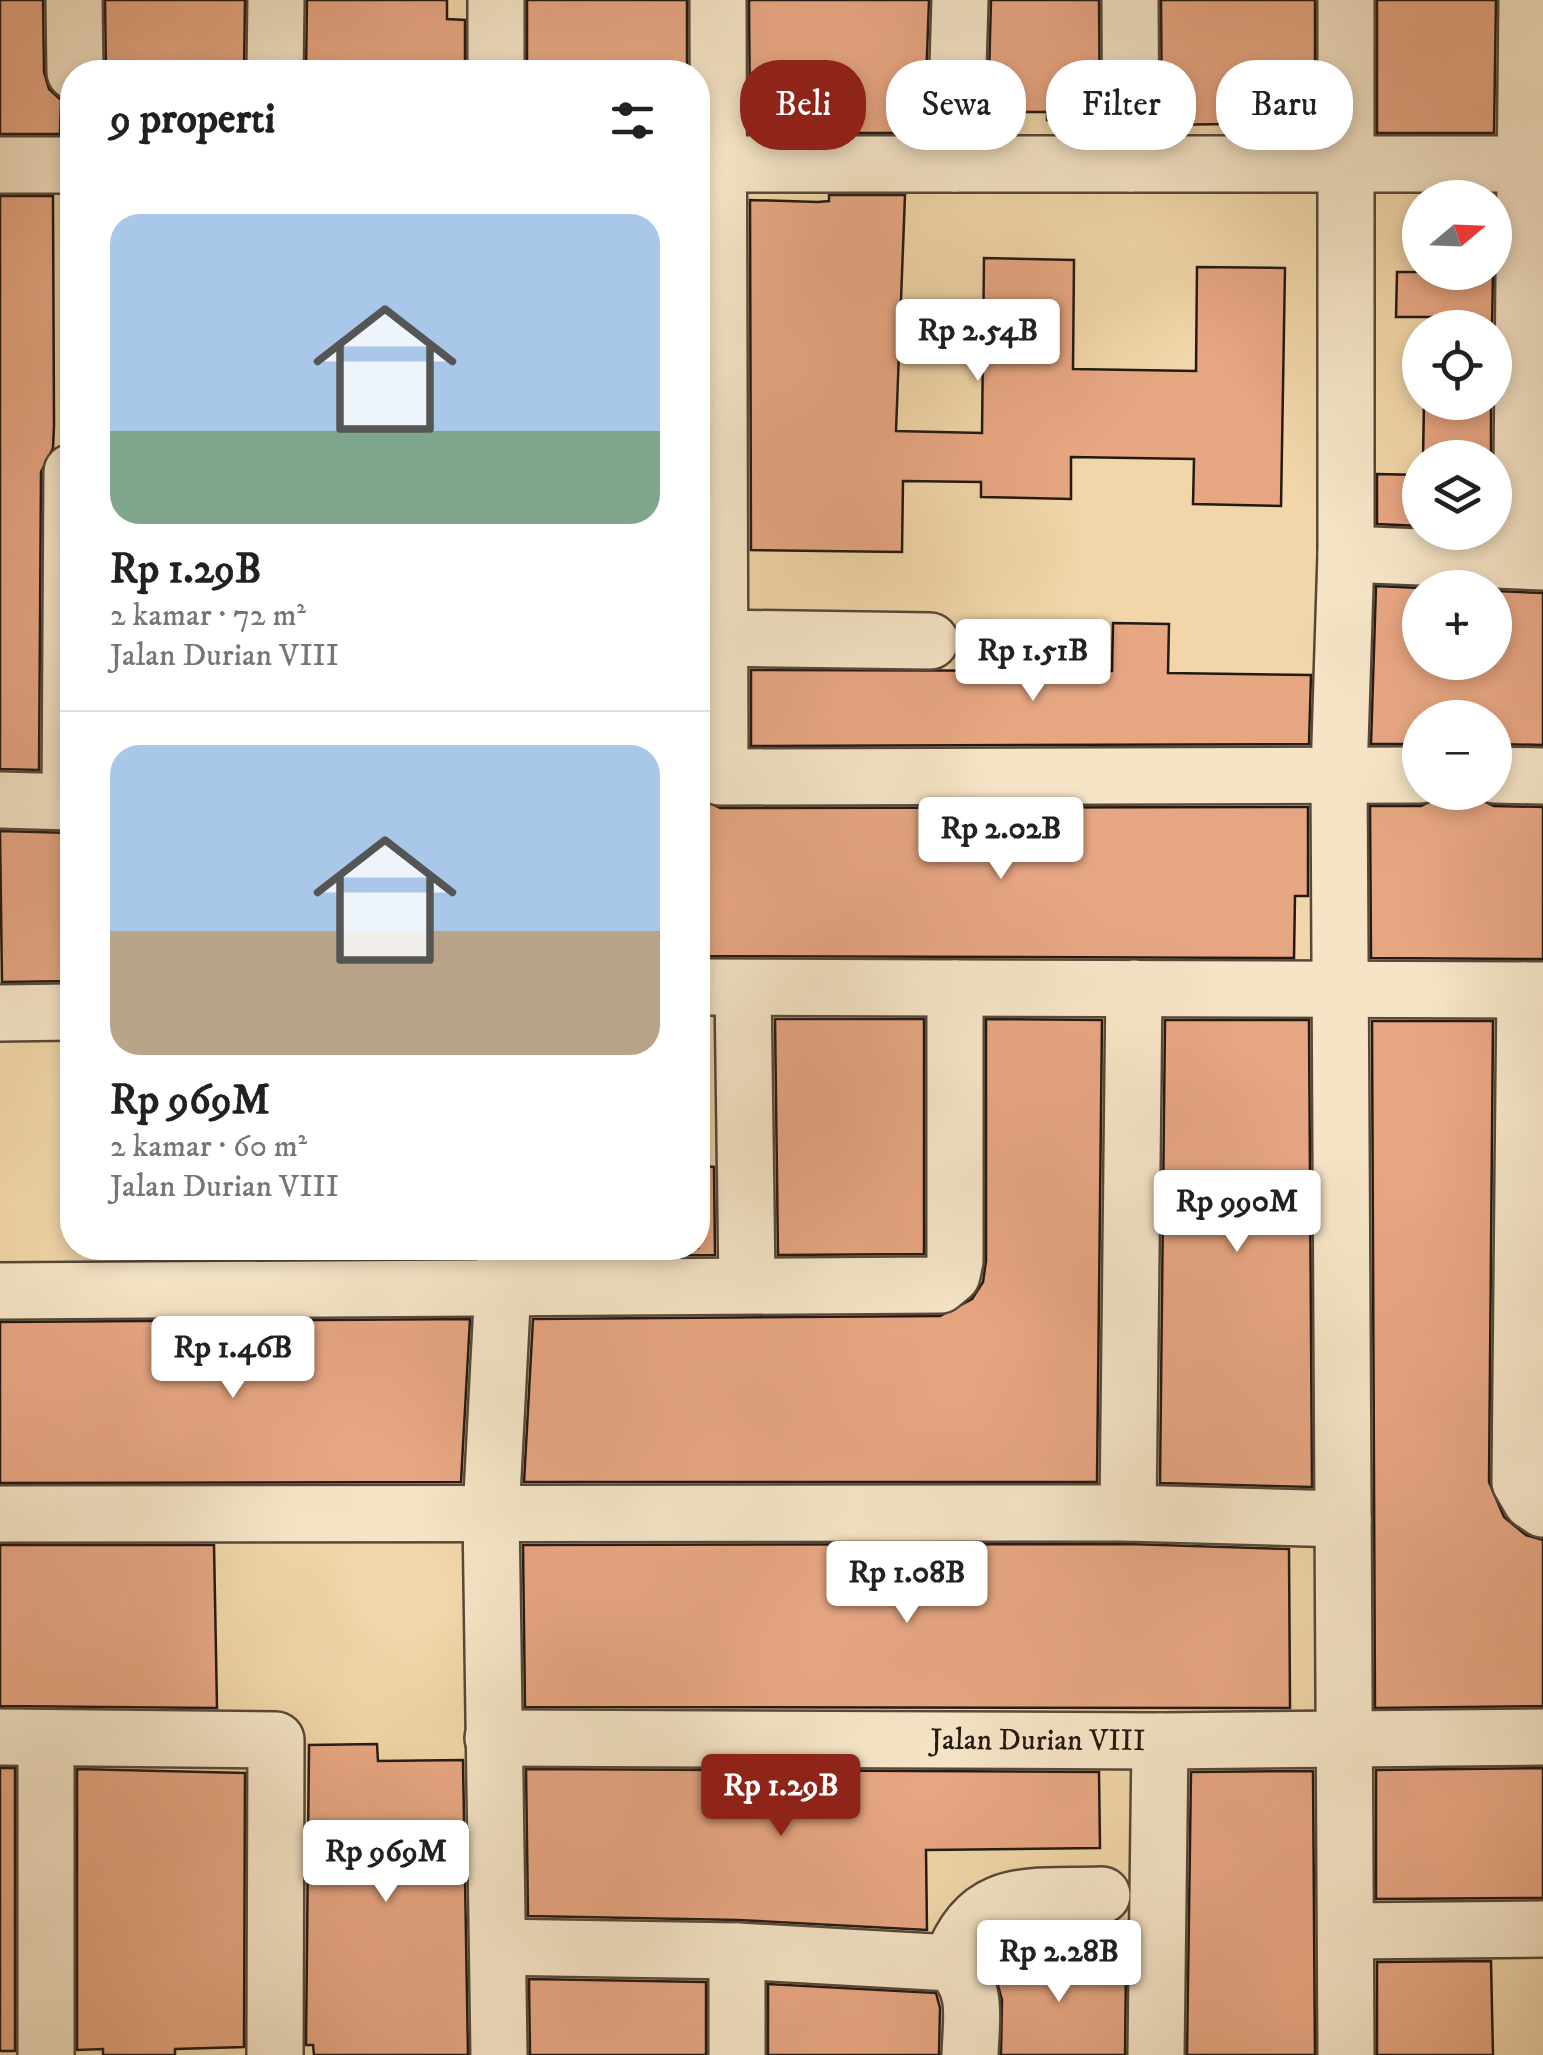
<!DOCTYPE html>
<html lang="id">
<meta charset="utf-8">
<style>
:root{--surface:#fff;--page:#f2f2f2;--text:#202124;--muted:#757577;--line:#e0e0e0;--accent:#8f2418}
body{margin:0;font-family:"IM FELL DW Pica",serif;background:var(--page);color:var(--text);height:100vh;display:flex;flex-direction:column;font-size:38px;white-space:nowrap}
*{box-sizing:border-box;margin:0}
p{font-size:32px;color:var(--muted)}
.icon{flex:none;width:55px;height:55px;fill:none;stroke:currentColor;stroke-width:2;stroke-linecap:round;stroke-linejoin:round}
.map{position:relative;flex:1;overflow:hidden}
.drawer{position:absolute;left:60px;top:60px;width:650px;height:1200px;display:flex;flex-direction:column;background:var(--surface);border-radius:40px;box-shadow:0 5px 15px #0003}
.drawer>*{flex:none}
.banner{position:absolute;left:740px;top:60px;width:652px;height:90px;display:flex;gap:20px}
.needle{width:65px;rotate:71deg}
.buttons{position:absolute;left:1402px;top:180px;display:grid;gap:20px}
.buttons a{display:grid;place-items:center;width:110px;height:110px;border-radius:50%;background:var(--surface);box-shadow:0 5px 15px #0003;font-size:50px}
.price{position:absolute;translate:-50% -85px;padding:0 22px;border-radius:10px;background:#fff;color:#222;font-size:32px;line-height:65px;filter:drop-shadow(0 2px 5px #0008)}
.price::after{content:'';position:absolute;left:50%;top:60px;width:30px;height:22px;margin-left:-15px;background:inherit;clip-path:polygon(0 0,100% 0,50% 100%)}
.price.selected{background:var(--accent);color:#fff}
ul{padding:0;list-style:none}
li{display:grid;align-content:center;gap:20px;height:530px;padding:0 50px}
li+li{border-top:2px solid var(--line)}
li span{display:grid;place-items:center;height:310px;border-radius:30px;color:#555}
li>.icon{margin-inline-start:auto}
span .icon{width:180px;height:180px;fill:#fffc;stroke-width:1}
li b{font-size:42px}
h2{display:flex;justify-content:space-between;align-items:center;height:120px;padding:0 50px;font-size:42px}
.tag{padding:0 35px;border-radius:40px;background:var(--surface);box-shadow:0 5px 15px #0003;font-size:35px;line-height:90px}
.tag.selected{background:var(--accent);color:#fff}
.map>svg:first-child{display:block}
</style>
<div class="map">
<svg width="1543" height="2055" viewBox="0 0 1543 2055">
<rect width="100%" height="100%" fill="#f0d6a8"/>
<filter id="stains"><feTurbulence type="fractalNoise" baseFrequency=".002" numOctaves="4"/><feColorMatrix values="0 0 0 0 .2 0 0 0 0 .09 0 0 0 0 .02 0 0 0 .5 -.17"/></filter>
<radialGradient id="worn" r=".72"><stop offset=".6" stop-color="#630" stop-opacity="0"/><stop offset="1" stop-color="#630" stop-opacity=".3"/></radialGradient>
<!-- building -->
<path fill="#e7a682" stroke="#241914" stroke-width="2.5" d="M0 0H43L44 72 49 89 61 100 60 134H0Z
M105 0H245L244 72H106Z
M307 0H447V19L465 20V65H451V72H306Z
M527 0H687V72L527 67Z
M749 0H929L925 111H910V133H829V125L750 124Z
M991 0H1099L1100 122 1047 120V112H988Z
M1161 0H1315V117L1228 116V124L1162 125Z
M1377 0H1496L1494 133H1377Z
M829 195H905L896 431 982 433 984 258 1074 260 1073 369 1196 371 1197 267 1285 268 1281 506 1193 504 1194 459 1071 457V499L981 497V482L903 481 902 552 751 550 750 200 818 202 829 201Z
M0 196H53L54 426 53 448 41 472 39 770 0 769Z
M1397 272H1493L1492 328H1435V317H1396Z
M1424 402H1491V458H1423Z
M1377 474 1420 475V526L1377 524Z
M1376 586 1420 588V662H1495V591L1543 593V745L1495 744V718H1420V744H1371Z
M1113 623 1169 624 1168 673 1311 675 1309 744 751 746V670L1112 671Z
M1443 795 1473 796 1494 806 1543 807V959L1371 958 1370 806H1421Z
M698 797 720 808 1308 807V896H1295L1294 958 698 956Z
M0 831 72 833V981L2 982Z
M775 1019H924V1254L778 1255Z
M986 1019 1102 1020 1097 1482H524L533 1319 940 1316 972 1299 983 1282 986 1261Z
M1165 1020H1309L1312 1487 1160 1483Z
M1372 1021H1493L1489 1482 1504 1517 1526 1535 1543 1540V1706L1375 1708Z
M698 1166 714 1167 715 1255 536 1256V1248H698Z
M291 1248H474L473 1257 291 1258Z
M470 1319 461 1482 0 1483V1322Z
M1128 1544 1289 1549 1290 1708 525 1707 523 1545Z
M0 1545H214L217 1708 0 1706Z
M377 1744 378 1761 463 1760 468 2055H314L313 2045H306L309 1745Z
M0 1768H15V2051H0Z
M1543 1768V1898L1376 1899V1770Z
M77 1769 245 1773 244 2047 175 2049V2055H103V2049L77 2050Z
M526 1769 1099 1772 1100 1848 926 1850 927 1930 738 1920 528 1916Z
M1313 1771 1315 2055H1187L1191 1772Z
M1050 1945 1051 1967 1126 1966 1125 2055H1001L1002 2000 989 1954 995 1946Z
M1491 1961 1493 2055H1377V1962Z
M529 1979 706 1982V2055H530Z
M768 1984 936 1993 940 2008 939 2055H768Z"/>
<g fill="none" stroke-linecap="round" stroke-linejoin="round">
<!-- minor casing -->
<g stroke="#574839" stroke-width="60">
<g id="minor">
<path d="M74 0 75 72"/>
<path d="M718 0 720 777 1420 775"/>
<path d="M1130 0 1131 164"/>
<path d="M1346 0V554L1339 775 1346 2055"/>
<path d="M275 72 276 0"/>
<path d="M496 72V0"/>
<path d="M698 164H1543"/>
<path d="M955 164 960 0"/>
<path d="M0 165H72"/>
<path d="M1346 554 1543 562"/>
<path d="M1521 560 1527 0"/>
<path d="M718 638 930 641"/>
<path d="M1495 775 1543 776"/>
<path d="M0 800 72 802"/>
<path d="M70 802 72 472"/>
<path d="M698 987 1543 990"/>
<path d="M743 988 747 1283"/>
<path d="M1525 990 1520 1482 1531 1501 1543 1509"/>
<path d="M0 1013 72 1012"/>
<path d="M0 1291 940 1285 952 1275 955 1261V988"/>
<path d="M1128 1513 1134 988"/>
<path d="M0 1514 1128 1513 1343 1519"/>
<path d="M0 1737 276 1740 275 2055"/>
<path id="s1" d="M493 1738 1160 1741 1543 1737"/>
<path d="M46 1739V2055"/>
<path d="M1346 1931 1543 1929"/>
<path d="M498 1947 737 1951 951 1963C979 1989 971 2019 970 2055"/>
<path d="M737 1951V2055"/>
<path d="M951 1963C978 1884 1031 1898 1102 1895"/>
<path d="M499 2055 491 1514 505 1248"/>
<path d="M1156 2055 1160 1741"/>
</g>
</g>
<!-- minor -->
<use href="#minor" stroke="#f5e4c6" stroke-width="55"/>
</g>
<g text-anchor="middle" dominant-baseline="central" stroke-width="10" stroke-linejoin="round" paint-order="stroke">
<!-- street labels -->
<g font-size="30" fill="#241914" stroke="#f5e4c6">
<text stroke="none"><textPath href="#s1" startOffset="545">Jalan Durian VIII</textPath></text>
</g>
</g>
<rect width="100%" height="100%" filter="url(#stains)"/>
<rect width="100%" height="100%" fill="url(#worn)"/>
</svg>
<div class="buttons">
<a><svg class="needle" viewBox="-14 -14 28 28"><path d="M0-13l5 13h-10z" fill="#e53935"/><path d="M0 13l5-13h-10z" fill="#757577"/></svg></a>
<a><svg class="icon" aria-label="locate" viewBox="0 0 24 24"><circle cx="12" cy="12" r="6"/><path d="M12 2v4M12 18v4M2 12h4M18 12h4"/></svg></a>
<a><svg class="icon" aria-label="layers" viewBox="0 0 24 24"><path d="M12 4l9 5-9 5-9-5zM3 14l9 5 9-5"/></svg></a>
<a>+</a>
<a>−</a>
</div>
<b class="price" style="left:978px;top:384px">Rp 2.54B</b>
<b class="price" style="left:1033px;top:704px">Rp 1.51B</b>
<b class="price" style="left:1001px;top:882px">Rp 2.02B</b>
<b class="price" style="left:1237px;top:1255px">Rp 990M</b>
<b class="price" style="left:233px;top:1401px">Rp 1.46B</b>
<b class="price" style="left:907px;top:1626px">Rp 1.08B</b>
<b class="price selected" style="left:781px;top:1839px">Rp 1.29B</b>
<b class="price" style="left:386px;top:1905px">Rp 969M</b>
<b class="price" style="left:1059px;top:2005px">Rp 2.28B</b>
<div class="banner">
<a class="tag selected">Beli</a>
<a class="tag">Sewa</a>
<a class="tag">Filter</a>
<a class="tag">Baru</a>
</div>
<section class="drawer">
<h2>9 properti<svg class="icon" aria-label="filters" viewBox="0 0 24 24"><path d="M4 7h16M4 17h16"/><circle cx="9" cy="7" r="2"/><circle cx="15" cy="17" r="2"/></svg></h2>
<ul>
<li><span style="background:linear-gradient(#a9c7e8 70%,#7fa58c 0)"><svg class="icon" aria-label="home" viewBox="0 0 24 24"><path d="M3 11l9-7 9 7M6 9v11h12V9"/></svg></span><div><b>Rp 1.29B</b><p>2 kamar · 72 m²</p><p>Jalan Durian VIII</p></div></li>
<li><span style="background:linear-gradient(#a9c7e8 60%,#b9a48a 0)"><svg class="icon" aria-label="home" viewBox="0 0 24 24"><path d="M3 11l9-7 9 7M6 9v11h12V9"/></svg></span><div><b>Rp 969M</b><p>2 kamar · 60 m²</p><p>Jalan Durian VIII</p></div></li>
</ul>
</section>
</div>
